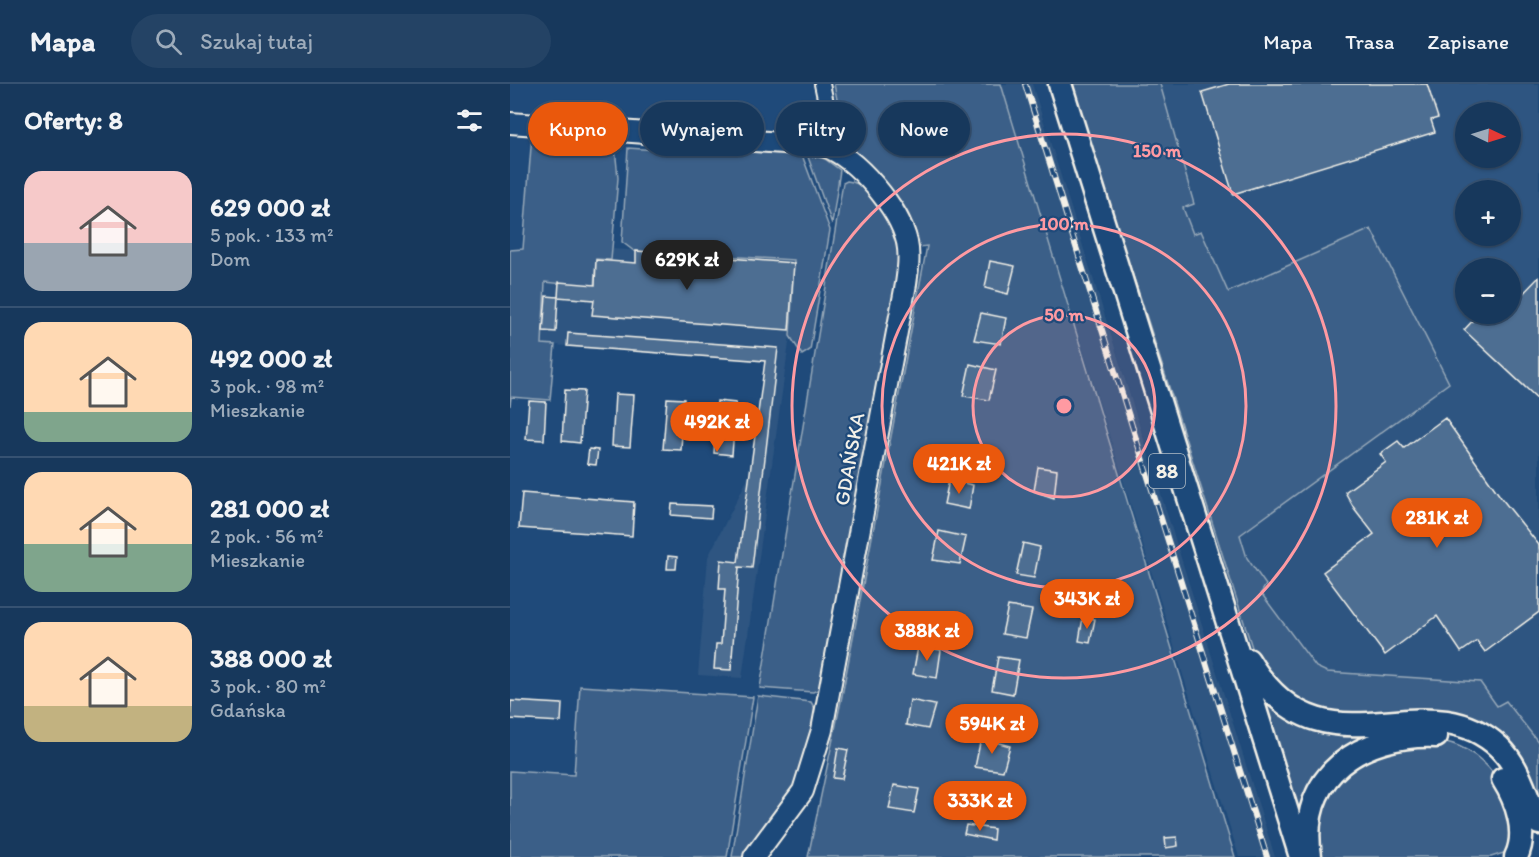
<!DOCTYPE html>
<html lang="pl">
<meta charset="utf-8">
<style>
:root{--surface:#17385c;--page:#244365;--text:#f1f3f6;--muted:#9eacbb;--line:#365272;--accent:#ea580c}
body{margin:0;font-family:Itim,sans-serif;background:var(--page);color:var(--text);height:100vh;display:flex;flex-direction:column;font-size:22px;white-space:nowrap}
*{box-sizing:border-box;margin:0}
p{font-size:20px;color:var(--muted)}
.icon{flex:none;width:33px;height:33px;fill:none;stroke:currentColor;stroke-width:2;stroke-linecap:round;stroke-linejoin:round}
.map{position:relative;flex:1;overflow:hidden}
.details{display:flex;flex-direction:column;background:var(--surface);width:510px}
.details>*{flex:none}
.guide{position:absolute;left:18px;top:18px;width:570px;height:54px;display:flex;gap:12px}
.needle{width:39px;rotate:94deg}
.buttons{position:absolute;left:945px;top:18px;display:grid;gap:12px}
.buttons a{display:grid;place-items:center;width:66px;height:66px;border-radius:50%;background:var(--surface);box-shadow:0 2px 4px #0004,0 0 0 2px var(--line);font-size:30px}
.price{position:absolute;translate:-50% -51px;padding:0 14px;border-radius:21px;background:var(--accent);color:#fff;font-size:20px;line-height:39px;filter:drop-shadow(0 2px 3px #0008)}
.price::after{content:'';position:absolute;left:50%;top:36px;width:18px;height:14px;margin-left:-9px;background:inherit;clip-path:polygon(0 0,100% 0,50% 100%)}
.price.active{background:#222;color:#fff}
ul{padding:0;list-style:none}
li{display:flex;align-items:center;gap:18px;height:150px;padding:0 24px}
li+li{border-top:2px solid var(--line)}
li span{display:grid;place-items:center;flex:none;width:168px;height:120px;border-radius:18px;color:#555}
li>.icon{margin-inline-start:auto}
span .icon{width:72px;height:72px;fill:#fffc;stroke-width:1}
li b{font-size:26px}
h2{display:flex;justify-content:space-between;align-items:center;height:72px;padding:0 24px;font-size:26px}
.tag{padding:0 21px;border-radius:27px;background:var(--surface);box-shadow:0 2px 4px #0004,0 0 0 2px var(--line);font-size:21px;line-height:54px}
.tag.active{background:var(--accent);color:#fff}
header{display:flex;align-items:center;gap:36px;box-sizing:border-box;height:84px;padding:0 30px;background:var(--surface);border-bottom:2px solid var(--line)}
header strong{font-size:28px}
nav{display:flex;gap:33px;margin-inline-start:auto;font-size:21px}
.search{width:420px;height:54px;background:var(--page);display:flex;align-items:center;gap:15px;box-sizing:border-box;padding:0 21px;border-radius:33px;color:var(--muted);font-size:22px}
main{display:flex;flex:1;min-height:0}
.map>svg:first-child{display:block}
</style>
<header>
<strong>Mapa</strong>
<div class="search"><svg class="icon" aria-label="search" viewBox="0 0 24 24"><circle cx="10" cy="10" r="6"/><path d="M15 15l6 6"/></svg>Szukaj tutaj</div>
<nav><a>Mapa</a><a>Trasa</a><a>Zapisane</a></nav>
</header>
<main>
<section class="details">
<h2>Oferty: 8<svg class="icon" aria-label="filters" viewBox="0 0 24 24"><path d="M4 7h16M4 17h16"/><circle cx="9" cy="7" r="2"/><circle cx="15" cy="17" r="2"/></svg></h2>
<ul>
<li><span style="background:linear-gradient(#f6c9c9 60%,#9aa5b1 0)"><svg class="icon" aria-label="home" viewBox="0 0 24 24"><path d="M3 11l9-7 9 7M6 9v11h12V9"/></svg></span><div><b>629 000 zł</b><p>5 pok. · 133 m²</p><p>Dom</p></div></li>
<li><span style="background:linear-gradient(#ffd9b3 75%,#7fa58c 0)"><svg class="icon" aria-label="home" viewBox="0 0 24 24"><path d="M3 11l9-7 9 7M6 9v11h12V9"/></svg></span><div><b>492 000 zł</b><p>3 pok. · 98 m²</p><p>Mieszkanie</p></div></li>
<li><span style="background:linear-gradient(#ffd9b3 60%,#7fa58c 0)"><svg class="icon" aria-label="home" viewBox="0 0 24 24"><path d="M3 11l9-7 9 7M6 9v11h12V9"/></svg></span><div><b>281 000 zł</b><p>2 pok. · 56 m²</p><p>Mieszkanie</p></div></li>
<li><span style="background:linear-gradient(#ffd9b3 70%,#c2b280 0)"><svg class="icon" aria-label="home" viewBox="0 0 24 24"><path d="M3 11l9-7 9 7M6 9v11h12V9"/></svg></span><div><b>388 000 zł</b><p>3 pok. · 80 m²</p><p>Gdańska</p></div></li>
</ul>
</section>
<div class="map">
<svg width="1029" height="773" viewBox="0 0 1029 773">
<rect width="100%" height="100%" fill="#1f4a7a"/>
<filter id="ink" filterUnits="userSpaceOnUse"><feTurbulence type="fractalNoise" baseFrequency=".0167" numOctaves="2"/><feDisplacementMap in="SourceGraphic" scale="12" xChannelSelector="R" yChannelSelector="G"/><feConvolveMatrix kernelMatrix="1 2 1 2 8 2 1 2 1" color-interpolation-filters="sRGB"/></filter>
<g filter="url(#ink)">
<!-- built -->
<path fill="#2d5581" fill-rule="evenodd" d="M491 0H522L765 773H729Z
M650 0H1029V659L996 617 988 622 817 588 806 583 750 508 756 501 737 474 730 451 939 299 861 145 718 209 692 148 683 150 673 123 684 120ZM956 28H1000V74H956ZM956 106H1000V152H956ZM956 184H1000V230H956Z
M102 165 284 176 280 252 232 594 188 591 198 473 238 394 254 278 32 260 35 198 86 174 101 175Z"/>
<!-- green -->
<path fill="#3a5f88" stroke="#97a8b8" stroke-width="1.5" d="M324 0H491L725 773H298L331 617 417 162 409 163C398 104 369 105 342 62 331 44 328 20 324 0Z
M557 0H650L684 120 673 124 683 150 691 147 718 208 861 145 939 299 730 451 737 474 756 501 751 509 806 583 817 588 970 598 987 622 996 617 1029 659V728L993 659 795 627 746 576 631 215Z
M22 50 74 53 105 64 108 94 101 176 86 175 84 203 35 198 32 260 45 261 40 316 1 313 0 322V166L13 165Z
M194 61 289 68 292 71 320 146 300 266 292 271 280 252 284 176 124 167 112 158 118 64 162 67Z
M297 70 315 75 330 86 322 140Z
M337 97C370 101 388 152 389 180L314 595 310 605 303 608 250 604 333 99Z
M70 602 243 613 217 773H0V687L64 691Z
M248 612 301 618 307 628 294 680 284 705 234 773H222Z
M753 614C761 616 770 628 778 632 793 640 811 644 827 646 848 649 870 646 892 644 970 638 994 661 1019 733L1016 734 1001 694 983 670 957 653 925 644 861 654 831 668 816 685 805 705 791 739Z
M932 657C982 667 1012 719 997 768L981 773H806L805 734 840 677Z"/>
<!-- building -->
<path fill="#4d6e92" stroke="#f4f1e8" stroke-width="1.5" d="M719 0H917L928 34 921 36 925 48 723 110 692 8Z
M126 167 284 179 279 246 82 231 84 216 48 213 46 248 33 247 36 212 48 213 49 198 85 201 86 176 126 179Z
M480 177 505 182 498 210 475 204Z
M1029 193V316L954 246 969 230H1000V223Z
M471 229 496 234 491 260 464 256Z
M58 249 268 264 242 484 229 483 221 586 204 585 206 560H211L215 505H209L211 476 228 478 255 277 57 262Z
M460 280 486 286 479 316 453 312Z
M55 306 74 307 70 359 52 357Z
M105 310 124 311 120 363 102 362Z
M157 314 174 315 171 366 153 365Z
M19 317 36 318 34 356 16 355Z
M207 317 226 319 222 371 204 369Z
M935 334 992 415 1029 461V528L975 568 967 557 951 568 927 532 875 571 813 488 864 450 844 424 835 408 876 378 870 370 888 357 894 364Z
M79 365 88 366 86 381 77 380Z
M528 383 547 386 544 414 524 407Z
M439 396 463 401 459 425 434 420Z
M12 409 124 418 122 452 9 444Z
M162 420 202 422 201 434 161 431Z
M429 447 456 453 450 480 423 476Z
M513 459 530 463 524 494 506 491Z
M158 472 167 473 166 485H157Z
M498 522 522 526 516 554 492 550Z
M573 533 585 535 580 559 569 557Z
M408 563 431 566 427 594 403 590Z
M488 573 509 576 503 610 482 606Z
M400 616 425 621 418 645 396 641Z
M1 617 52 620 51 638 0 635Z
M471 654 500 662 493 687 465 683Z
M328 664 338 666 332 695 323 694Z
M384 701 409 705 404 729 379 725Z
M456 741 484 745 483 756 454 750Z
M667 753 668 762 656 764 655 754Z"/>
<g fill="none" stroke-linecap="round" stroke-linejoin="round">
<!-- street casing -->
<g stroke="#f4f1e8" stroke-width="18">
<path id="street" d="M312 0 319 33 314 62"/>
</g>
<!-- secondary casing -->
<g stroke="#f4f1e8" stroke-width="24">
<path id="secondary" d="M0 39 314 62C347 74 389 124 397 158 400 172 398 186 396 200L312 646 293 707 244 773"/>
</g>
<!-- primary casing -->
<g stroke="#f4f1e8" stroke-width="27">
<path id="primary" d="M550 0 791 773
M738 576C813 701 912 592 989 663 1011 684 1015 714 1029 739
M993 695C1007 717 1018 749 1006 773
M800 772C787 690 853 649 926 652"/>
</g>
<!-- street -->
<use href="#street" stroke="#1f4a7a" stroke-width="14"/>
<!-- secondary -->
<use href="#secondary" stroke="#1f4a7a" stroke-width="20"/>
<!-- primary -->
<use href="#primary" stroke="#1f4a7a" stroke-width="22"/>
<!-- rail casing -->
<g stroke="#f4f1e8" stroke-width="6">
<path id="rail" d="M515 0 757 773"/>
</g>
<!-- rail -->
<use href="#rail" stroke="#1f4a7a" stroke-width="4" stroke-dasharray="11" stroke-linecap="butt"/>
</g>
</g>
<!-- distance rings -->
<circle cx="554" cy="322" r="91" fill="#ff9aa2" fill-opacity=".12"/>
<g fill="none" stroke="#ff9aa2" stroke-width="3">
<circle cx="554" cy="322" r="91"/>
<circle cx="554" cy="322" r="182"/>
<circle cx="554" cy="322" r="272"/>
</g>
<g text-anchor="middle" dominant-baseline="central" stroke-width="4.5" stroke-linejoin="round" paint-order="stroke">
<!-- shield labels -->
<rect fill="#1f4a7a" stroke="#b4bfc7" stroke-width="1.5" x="639" y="370" width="36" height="34" rx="4.5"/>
<g font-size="20" font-weight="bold" fill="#f4f1e8">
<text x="657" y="387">88</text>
</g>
<!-- street labels -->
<g font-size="21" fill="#f4f1e8" stroke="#1f4a7a">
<text transform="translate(339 375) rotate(-80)">GDAŃSKA</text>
</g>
</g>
<circle cx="554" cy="322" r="9" fill="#ff9aa2" stroke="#1f4a7a" stroke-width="3"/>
<g font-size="18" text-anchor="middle" font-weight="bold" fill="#ff9aa2" stroke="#1f4a7a" stroke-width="4.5" stroke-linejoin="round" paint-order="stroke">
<text x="647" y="73">150 m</text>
<text x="554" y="146">100 m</text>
<text x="554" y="237">50 m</text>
</g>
</svg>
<div class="buttons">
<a><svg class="needle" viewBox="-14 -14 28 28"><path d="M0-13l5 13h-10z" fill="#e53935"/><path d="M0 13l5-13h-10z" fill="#9eacbb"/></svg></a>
<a>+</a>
<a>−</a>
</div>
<b class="price active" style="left:177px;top:207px">629K zł</b>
<b class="price" style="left:207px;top:369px">492K zł</b>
<b class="price" style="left:449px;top:411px">421K zł</b>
<b class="price" style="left:927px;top:465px">281K zł</b>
<b class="price" style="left:577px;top:546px">343K zł</b>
<b class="price" style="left:417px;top:578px">388K zł</b>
<b class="price" style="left:482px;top:671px">594K zł</b>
<b class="price" style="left:470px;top:748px">333K zł</b>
<div class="guide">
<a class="tag active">Kupno</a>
<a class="tag">Wynajem</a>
<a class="tag">Filtry</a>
<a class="tag">Nowe</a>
</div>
</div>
</main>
